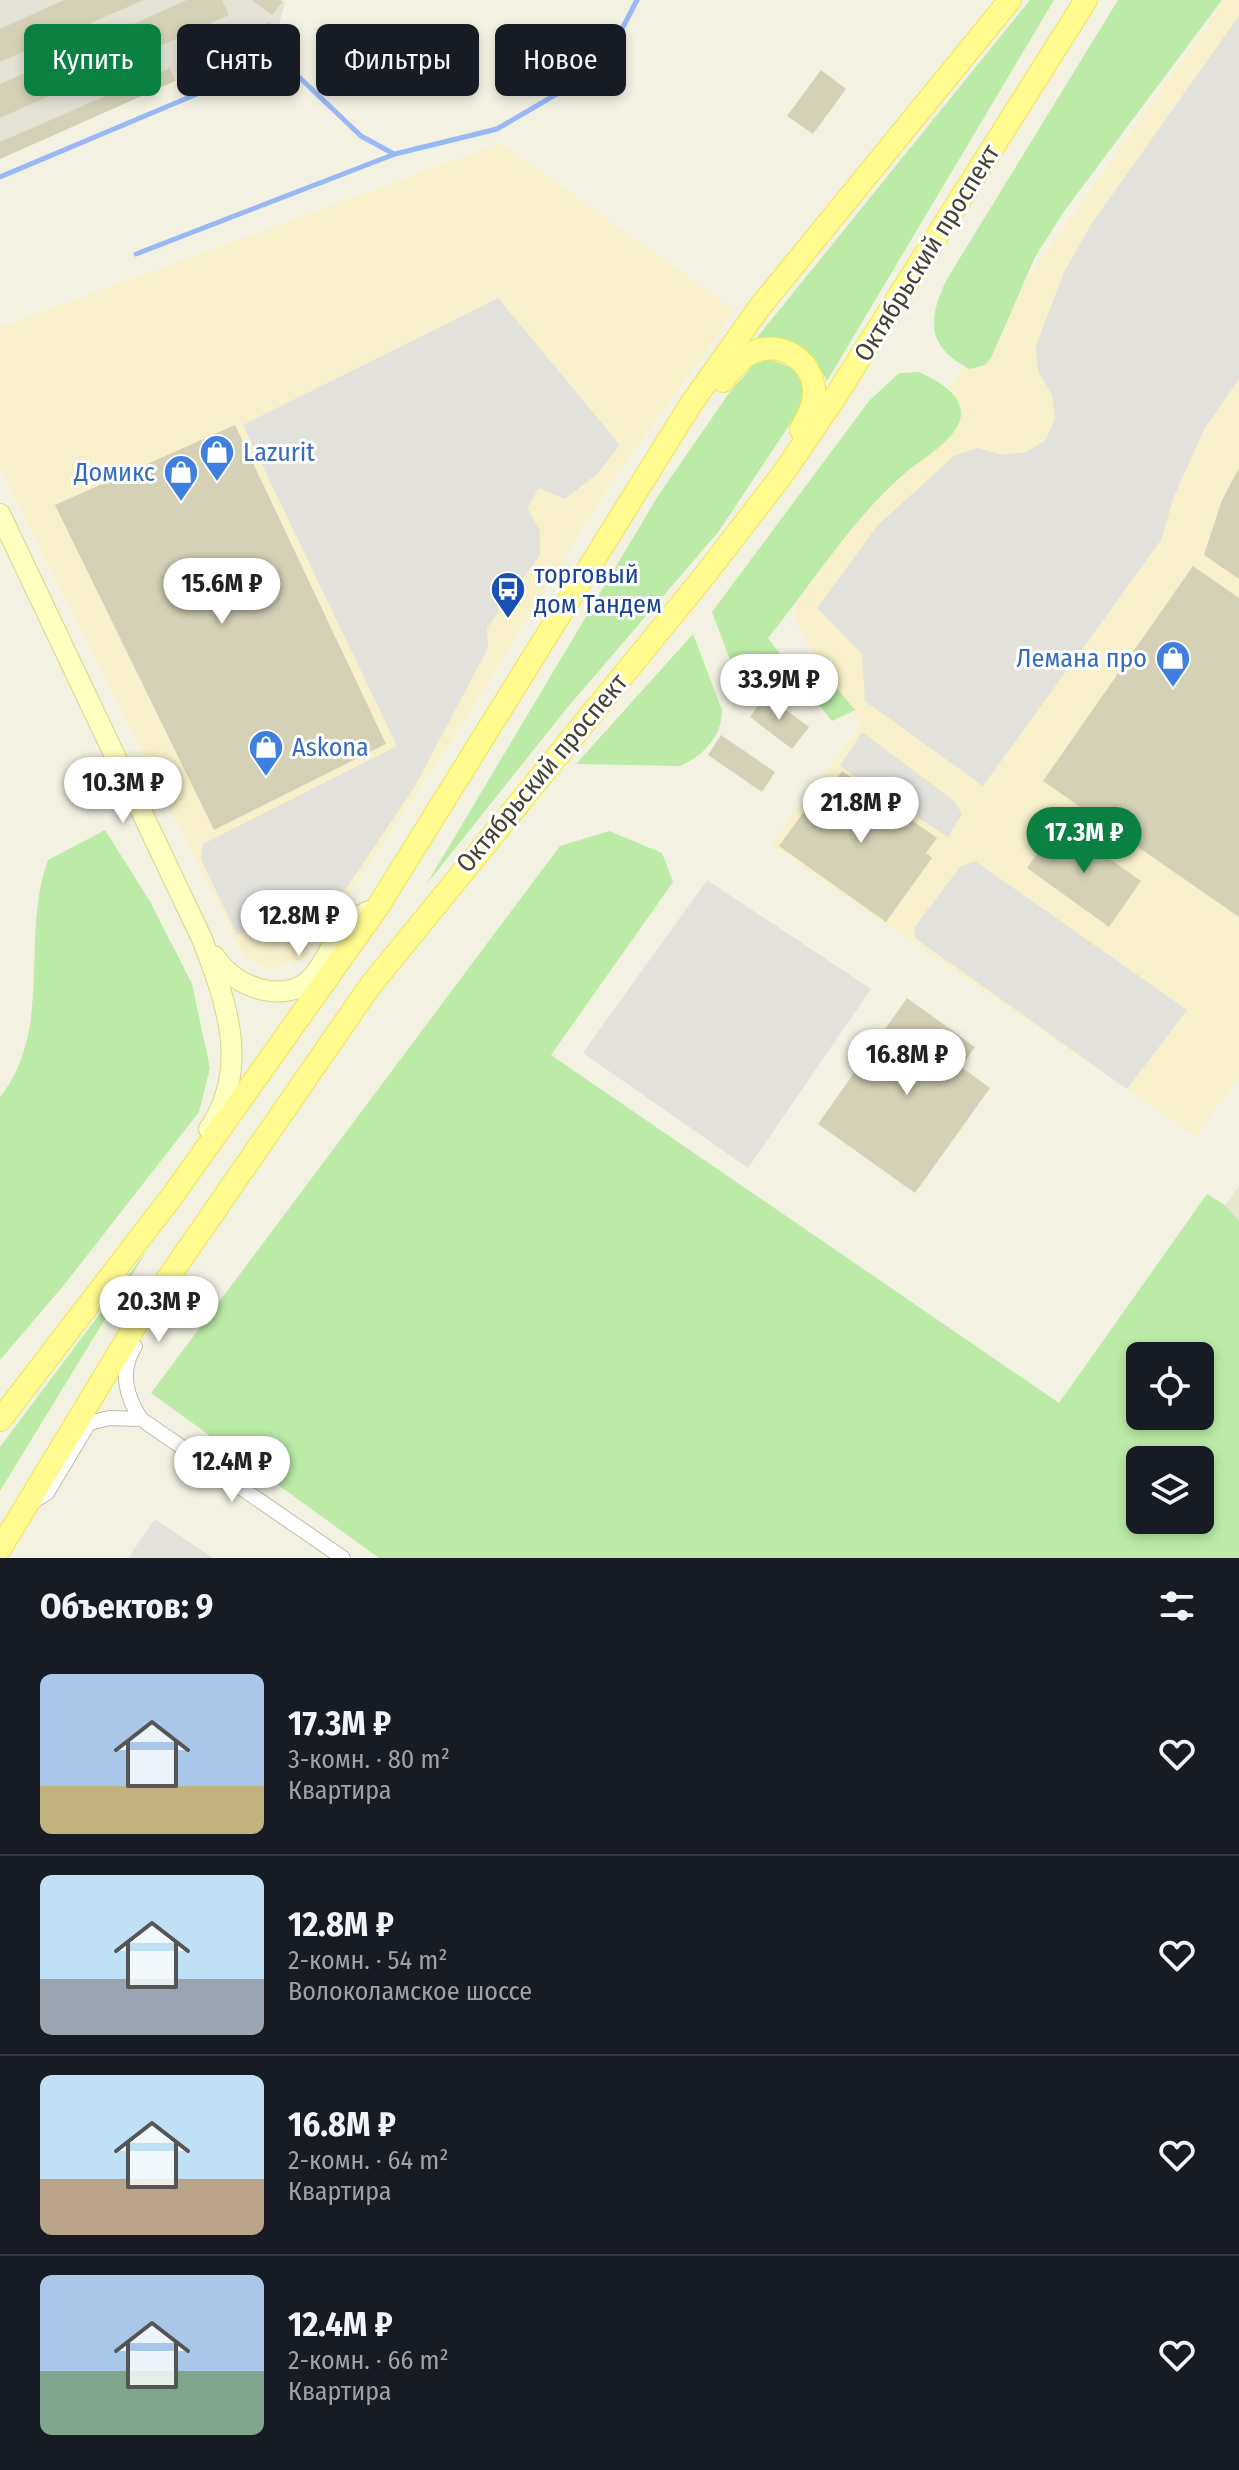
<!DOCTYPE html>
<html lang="ru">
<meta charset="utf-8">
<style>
:root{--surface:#171b24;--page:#20242c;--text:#f1f3f6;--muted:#9ea1a6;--line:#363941;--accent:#0b8043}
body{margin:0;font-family:"Fira Sans Condensed",sans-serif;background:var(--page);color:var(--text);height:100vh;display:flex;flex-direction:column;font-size:30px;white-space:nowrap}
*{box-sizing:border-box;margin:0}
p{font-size:26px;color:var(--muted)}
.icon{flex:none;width:44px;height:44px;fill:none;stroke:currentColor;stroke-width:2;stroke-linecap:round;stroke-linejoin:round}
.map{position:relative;height:1558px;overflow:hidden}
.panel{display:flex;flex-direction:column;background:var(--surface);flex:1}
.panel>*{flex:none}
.hud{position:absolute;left:24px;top:24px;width:800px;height:72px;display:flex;gap:16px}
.fabs{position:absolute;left:1126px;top:1342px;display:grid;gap:16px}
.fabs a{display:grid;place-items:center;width:88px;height:88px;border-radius:12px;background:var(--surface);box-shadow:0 4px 12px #0003;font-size:40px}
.price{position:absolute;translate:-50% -68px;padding:0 18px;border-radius:28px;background:#fff;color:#222;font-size:26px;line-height:52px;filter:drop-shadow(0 2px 4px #0008)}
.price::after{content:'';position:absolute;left:50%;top:48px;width:24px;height:18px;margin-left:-12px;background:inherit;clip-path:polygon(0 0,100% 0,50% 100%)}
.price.active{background:var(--accent);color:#fff}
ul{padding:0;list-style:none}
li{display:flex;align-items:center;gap:24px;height:200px;padding:0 40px}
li+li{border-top:2px solid var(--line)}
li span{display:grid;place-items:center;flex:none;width:224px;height:160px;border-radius:12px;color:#555}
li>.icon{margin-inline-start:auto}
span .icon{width:96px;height:96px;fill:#fffc;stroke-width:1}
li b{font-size:34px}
h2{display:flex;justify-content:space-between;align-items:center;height:96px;padding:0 40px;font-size:34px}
.chip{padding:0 28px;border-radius:12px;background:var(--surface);box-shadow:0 4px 12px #0003;font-size:28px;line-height:72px}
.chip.active{background:var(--accent);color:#fff}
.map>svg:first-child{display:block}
</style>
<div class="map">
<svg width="1239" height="1558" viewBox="0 0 1239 1558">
<rect width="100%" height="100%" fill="#f3f2e2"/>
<!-- residential -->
<path fill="#e7e6cf" d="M1239 1186V1221L1225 1205Z"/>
<!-- commercial -->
<path fill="#f7f0ca" d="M1225 0H1239V1077L1196 1137 770 844 861 725 795 623 794 607Z
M501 143 735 310 609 486 467 717 306 958 270 970 244 957 0 469V327Z"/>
<!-- industrial -->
<path fill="#e4e2d7" d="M0 0H282L285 2 276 36 0 159Z"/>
<!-- green -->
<path fill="#bbeba6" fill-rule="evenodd" d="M1030 0H1054L827 381C811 350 793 334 755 340Z
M1118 0H1222L1065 210 1035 257 991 358 985 365 970 369C925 346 928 318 947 279Z
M769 359 797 370 804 389 800 409 719 531 567 708 426 885 658 496 727 396 753 365Z
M919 372C935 380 960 391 961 413 961 438 921 459 904 474 851 520 812 584 768 638L785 661 813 659 855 710 832 721 812 697 767 666 746 691 741 689 712 612 869 401 899 373Z
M693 634 722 710C722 737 703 756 680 766L576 764Z
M105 830 151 903 192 984 210 1068 199 1112 64 1285 0 1360V1097C54 1029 20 935 48 860Z
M609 831 662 853 673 882 551 1055 1059 1403 1207 1194 1225 1205 1239 1221V1558H379L151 1393 560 846ZM1140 1356H1200V1416H1140ZM1140 1460H1200V1520H1140Z
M146 1252 0 1491V1447Z"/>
<!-- parking -->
<path fill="#e2e1db" d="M1239 16V379L1205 428 1174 496 1161 540 983 786 865 701 862 654 817 608 878 525 954 456 978 448 1002 455 1026 452 1046 440 1055 418 1052 395 1038 371 1036 346 1064 272 1092 223Z
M498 298 620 445 597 474 565 499 539 488 527 508 540 531V555L487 628 488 648 415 786 335 905 237 935 201 859 203 844 397 746 243 425Z
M862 732 954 801 962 814 948 837 840 766Z
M975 861 1187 1010 1127 1089 915 938 914 928 960 867Z
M707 880 871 989 748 1168 583 1053Z
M155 1519 213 1558H128Z"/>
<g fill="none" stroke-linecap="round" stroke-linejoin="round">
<!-- stream -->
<path stroke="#98b8f6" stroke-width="5" d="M0 177 280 59 361 136 394 154
M136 254 395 154 497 129 596 71 606 60 637 0"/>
</g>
<!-- building -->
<path fill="#d4d1b6" d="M64 0H144L0 62V29Z
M187 0H222L229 15 0 118V84Z
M252 0H280L282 2 272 15Z
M270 22 276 36 182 78 176 64Z
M170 68 175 81 0 159V142Z
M821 70 846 89 813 134 787 116Z
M235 425 386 744 214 830 55 505Z
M1239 468V579L1204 555 1222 500Z
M1193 566 1239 598V917L1043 781Z
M766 695 809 727 792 749 750 717Z
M721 735 775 772 762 792 708 755Z
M842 771 937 838 926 853 932 858 886 922 779 846 824 784 830 788Z
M1059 823 1141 881 1109 927 1027 868Z
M907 998 975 1047 961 1067 990 1088 915 1193 818 1124Z"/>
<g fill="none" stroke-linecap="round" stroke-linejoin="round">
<!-- street casing -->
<g stroke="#bebca4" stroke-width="16">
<path id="street" d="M135 1346C119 1370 126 1397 141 1419L343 1558
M32 1502 47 1493 89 1423 109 1418 141 1419"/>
</g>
<!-- secondary casing -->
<g stroke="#d6d58d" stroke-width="22">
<path id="secondary" d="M0 514 202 939C226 1001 251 1068 209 1129
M214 956C226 974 242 985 264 990 324 1001 320 946 354 919 360 914 370 911 377 908"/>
</g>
<!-- primary casing -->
<g stroke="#ede555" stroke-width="24">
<path id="primary" d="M723 381C731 371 738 360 749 354 779 337 816 361 814 395 814 407 806 419 801 430
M0 1420 173 1195 377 908 691 404 759 308 1010 0
M0 1549 135 1326 370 986 705 575 782 475 832 402 1086 0"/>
</g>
<!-- street -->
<use href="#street" stroke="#fff" stroke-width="14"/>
<!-- secondary -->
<use href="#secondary" stroke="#ffffc0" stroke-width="20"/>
<!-- primary -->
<use href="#primary" stroke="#fffb8f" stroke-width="22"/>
</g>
<!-- icons -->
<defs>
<g id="shop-pin" transform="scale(1.8)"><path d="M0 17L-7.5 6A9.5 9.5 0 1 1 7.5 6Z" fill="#3f7fe0" stroke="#fff"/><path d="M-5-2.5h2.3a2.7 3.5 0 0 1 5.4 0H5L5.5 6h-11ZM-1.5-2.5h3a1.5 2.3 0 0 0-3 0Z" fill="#fff"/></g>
<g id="bus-pin" transform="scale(1.8)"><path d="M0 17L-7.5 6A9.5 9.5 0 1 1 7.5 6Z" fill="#1a4fb4" stroke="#fff"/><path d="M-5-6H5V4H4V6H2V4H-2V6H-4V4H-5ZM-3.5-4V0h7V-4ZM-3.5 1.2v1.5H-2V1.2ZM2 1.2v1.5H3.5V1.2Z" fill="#fff"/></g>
</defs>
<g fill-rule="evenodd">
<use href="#shop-pin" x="217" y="452"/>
<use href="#shop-pin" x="181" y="472"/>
<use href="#bus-pin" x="508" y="589"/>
<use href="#shop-pin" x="1173" y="658"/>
<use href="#shop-pin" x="266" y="747"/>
</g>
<g text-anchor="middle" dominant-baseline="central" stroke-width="6" stroke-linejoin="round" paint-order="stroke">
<!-- street labels -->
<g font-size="26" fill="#444232" stroke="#fff">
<text transform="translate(927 253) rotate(-58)">Октябрьский проспект</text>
<text transform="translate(542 773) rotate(-50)">Октябрьский проспект</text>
</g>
<!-- shop labels -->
<g font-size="26" fill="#366cbe" stroke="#fff" text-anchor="start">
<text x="243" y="452">Lazurit</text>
<text x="155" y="472" text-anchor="end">Домикс</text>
<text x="1147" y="658" text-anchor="end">Лемана про</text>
<text x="292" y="747">Askona</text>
</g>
<!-- transit labels -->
<g font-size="26" fill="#164399" stroke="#fff" text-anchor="start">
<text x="534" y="574">торговый<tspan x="534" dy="30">дом Тандем</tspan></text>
</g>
</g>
</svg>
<div class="fabs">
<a><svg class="icon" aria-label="locate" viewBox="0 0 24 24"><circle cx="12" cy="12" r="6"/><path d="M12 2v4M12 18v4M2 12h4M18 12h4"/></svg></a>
<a><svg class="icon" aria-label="layers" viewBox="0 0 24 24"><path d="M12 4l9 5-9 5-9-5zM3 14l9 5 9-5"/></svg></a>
</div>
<b class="price" style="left:222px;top:626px">15.6M ₽</b>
<b class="price" style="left:779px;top:722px">33.9M ₽</b>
<b class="price" style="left:123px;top:825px">10.3M ₽</b>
<b class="price" style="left:861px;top:845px">21.8M ₽</b>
<b class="price active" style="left:1084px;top:875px">17.3M ₽</b>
<b class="price" style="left:299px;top:958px">12.8M ₽</b>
<b class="price" style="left:907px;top:1097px">16.8M ₽</b>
<b class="price" style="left:159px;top:1344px">20.3M ₽</b>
<b class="price" style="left:232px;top:1504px">12.4M ₽</b>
<div class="hud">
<a class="chip active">Купить</a>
<a class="chip">Снять</a>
<a class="chip">Фильтры</a>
<a class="chip">Новое</a>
</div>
</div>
<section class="panel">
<h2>Объектов: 9<svg class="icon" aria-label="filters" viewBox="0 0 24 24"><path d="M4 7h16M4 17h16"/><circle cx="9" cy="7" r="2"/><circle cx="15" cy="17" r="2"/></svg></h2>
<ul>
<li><span style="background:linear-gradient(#a9c7e8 70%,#c2b280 0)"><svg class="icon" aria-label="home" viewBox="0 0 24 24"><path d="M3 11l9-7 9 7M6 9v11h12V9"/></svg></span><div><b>17.3M ₽</b><p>3-комн. · 80 m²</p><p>Квартира</p></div><svg class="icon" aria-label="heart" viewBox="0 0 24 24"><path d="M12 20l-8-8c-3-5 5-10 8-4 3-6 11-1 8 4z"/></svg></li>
<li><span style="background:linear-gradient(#bfe0f5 65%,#9aa5b1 0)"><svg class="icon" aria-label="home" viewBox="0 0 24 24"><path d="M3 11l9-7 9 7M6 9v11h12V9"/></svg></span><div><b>12.8M ₽</b><p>2-комн. · 54 m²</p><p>Волоколамское шоссе</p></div><svg class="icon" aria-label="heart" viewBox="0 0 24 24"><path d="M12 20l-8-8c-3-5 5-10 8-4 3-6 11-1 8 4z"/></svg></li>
<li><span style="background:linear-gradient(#bfe0f5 65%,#b9a48a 0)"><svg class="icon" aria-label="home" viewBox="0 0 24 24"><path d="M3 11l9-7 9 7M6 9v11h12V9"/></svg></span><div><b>16.8M ₽</b><p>2-комн. · 64 m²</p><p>Квартира</p></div><svg class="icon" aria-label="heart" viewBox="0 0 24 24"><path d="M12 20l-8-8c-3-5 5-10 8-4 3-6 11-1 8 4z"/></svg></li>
<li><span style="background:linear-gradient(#a9c7e8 60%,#7fa58c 0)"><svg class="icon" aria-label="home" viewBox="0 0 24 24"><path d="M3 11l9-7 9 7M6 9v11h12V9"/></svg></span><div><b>12.4M ₽</b><p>2-комн. · 66 m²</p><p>Квартира</p></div><svg class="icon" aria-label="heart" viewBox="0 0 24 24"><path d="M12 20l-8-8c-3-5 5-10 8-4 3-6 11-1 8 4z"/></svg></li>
</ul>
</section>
